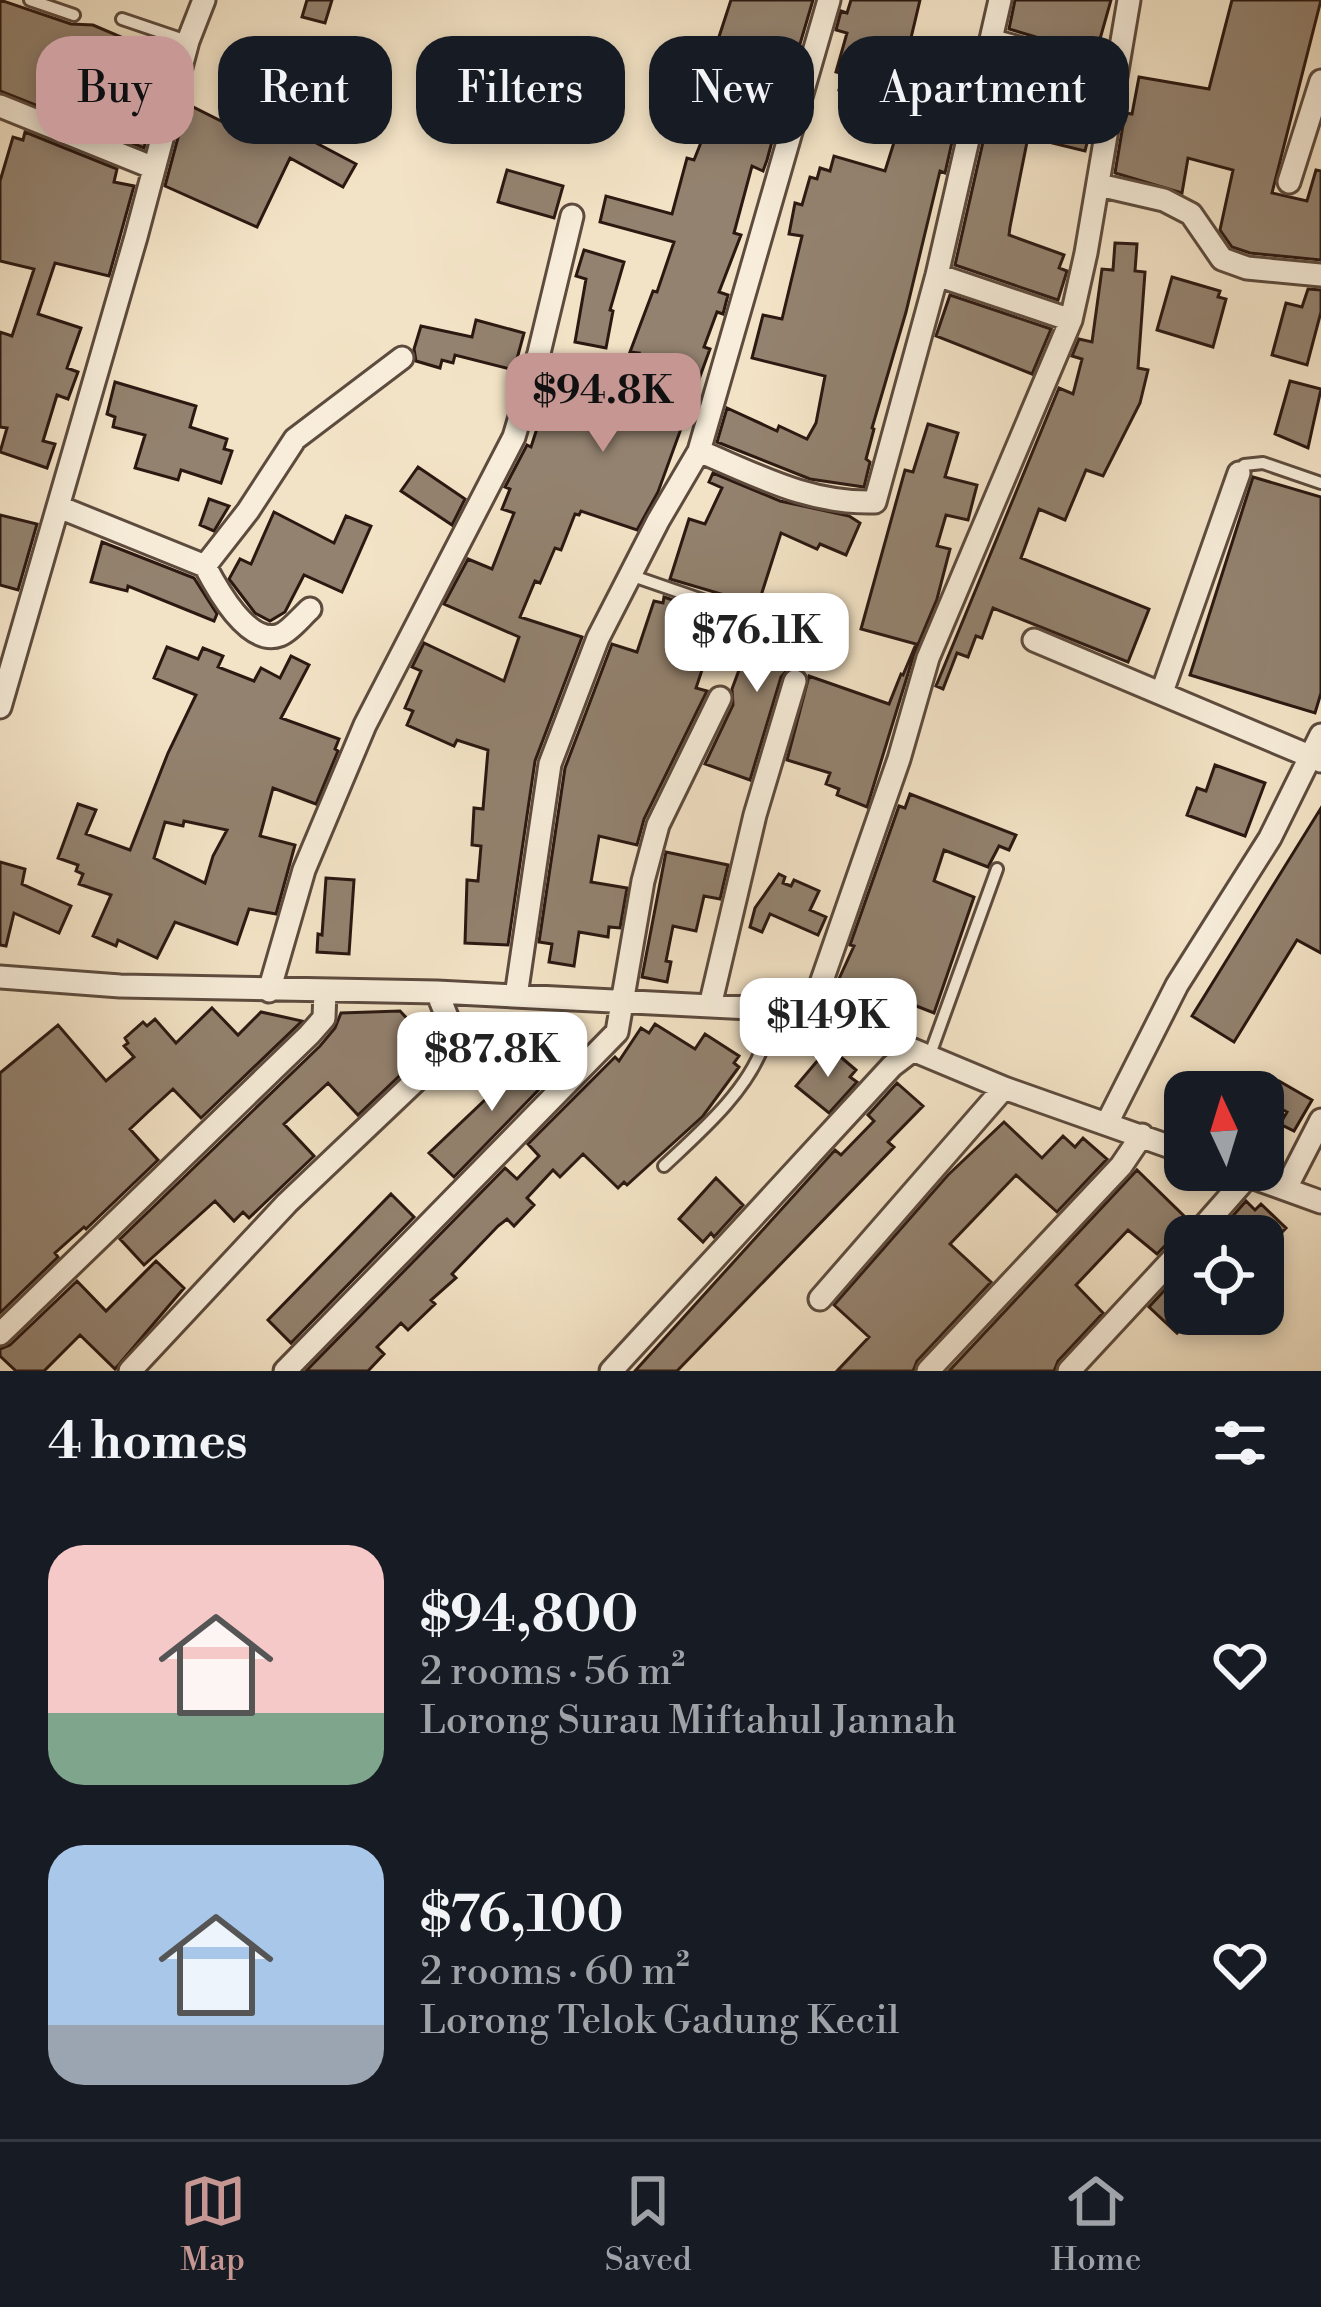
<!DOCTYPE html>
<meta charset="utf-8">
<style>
:root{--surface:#171b24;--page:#20242c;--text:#f1f3f6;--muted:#9ea1a6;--line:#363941;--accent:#c59692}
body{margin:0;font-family:"Libre Bodoni",serif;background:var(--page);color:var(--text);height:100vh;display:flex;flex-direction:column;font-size:45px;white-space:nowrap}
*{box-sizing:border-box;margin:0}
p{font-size:39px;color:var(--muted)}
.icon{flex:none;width:66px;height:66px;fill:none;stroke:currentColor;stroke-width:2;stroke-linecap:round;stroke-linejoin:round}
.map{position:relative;height:1371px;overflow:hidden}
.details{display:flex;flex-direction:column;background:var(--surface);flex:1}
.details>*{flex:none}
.guide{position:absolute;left:36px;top:36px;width:1251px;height:108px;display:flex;gap:24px}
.needle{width:78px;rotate:356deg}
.fabs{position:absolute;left:1164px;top:1071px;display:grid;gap:24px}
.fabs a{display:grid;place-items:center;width:120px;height:120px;border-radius:24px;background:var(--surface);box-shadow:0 6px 18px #0003;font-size:60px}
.price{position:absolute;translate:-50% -102px;padding:0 27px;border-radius:24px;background:#fff;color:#222;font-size:39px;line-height:78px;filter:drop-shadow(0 3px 6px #0008)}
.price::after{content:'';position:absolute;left:50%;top:72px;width:36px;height:27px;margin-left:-18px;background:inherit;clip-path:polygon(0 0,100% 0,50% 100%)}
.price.on{background:var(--accent);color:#111}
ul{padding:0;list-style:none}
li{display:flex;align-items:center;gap:36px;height:300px;padding:0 48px}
li span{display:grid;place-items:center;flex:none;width:336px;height:240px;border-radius:36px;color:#555}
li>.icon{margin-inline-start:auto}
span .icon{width:144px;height:144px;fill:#fffc;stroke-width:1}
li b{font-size:51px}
h2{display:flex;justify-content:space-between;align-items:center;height:144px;padding:0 48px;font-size:51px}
.chip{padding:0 42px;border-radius:36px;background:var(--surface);box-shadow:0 6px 18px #0003;font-size:42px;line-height:108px}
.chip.on{background:var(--accent);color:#111}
.tabs{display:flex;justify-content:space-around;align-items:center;height:168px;border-top:3px solid var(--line);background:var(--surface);font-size:33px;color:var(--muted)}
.tabs a{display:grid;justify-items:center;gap:6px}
.tabs .on{color:var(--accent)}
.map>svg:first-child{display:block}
</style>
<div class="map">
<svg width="1321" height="1371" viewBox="0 0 1321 1371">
<rect width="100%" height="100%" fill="#f3e3c6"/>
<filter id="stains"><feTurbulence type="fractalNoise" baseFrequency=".00167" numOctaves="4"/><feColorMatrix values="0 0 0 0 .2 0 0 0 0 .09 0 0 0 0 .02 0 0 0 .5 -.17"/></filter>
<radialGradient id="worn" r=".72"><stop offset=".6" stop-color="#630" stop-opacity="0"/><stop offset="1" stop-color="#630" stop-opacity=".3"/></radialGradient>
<!-- building -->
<path fill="#93826f" stroke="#2b1811" stroke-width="3" fill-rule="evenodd" d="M0 0 71 24 93 25 168 57 144 148 0 91Z
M307 0H332L325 23 302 17Z
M731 0H813L792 71 766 135 773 138 767 160 763 171 752 166 734 233 741 235 719 292 728 295 723 314 717 312 704 347 710 349 658 492 637 530 581 511 579 515 575 514 561 550 555 548 540 583 535 581 520 617 582 637 535 761 508 945 465 943 467 880 478 881 481 846 472 845 474 808 483 809 488 750 457 740 454 746 407 725 413 711 405 708 421 671 412 667 424 643 504 681 519 637 444 604 468 559 492 569 514 513 502 509 510 489 505 487 527 445 531 447 542 413 537 411 547 379 562 384 564 377 600 389 595 417 605 420 615 394 624 396 639 353 630 352 653 291 657 292 674 242 600 222 606 196 672 214 687 158 694 160 720 95 706 90 721 48 716 46Z
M851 0H920L906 59 968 74 961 103 869 81 865 97 839 90 844 74 836 72 847 33 836 30 841 11 847 13Z
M1015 0H1111L1089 78 1096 80 1081 125 1091 127 1085 151 1028 137 1010 227 1009 235 1064 255 1059 268 1067 271 1058 300 955 265 983 142 987 130 994 132 1002 95 994 92 1004 48 1033 56 1042 47 1036 37 1009 29Z
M1232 0H1321L1272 193 1307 201 1316 170 1321 171V260L1250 253 1232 247 1220 230 1233 170 1188 158 1182 193 1115 173 1125 113 1132 114 1139 77 1209 89Z
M254 99 295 119 290 129 356 164 343 187 290 158 257 227 165 186 187 104 239 130Z
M902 117 954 133 945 173 940 171 906 312 872 428 874 429 866 459 870 462 864 487 810 479 717 442 727 408 777 431 779 426 807 439 816 423 825 376 752 358 763 315 782 319 802 236 789 234 795 203 802 205 810 177 817 179 820 168 830 171 834 156 885 171Z
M25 132 117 169 114 182 134 186 109 276 55 263 38 314 81 328 67 368 78 372 68 399 57 395 43 441 55 444 47 468 0 452 7 428 0 427V332L12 336 34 269 0 261V181L13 137 23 140Z
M507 170 563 186 554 218 498 202Z
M1115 243 1137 244 1135 271 1145 272 1138 368 1148 370 1140 403 1103 476 1086 470 1065 520 1039 509 1021 558 1149 609 1128 662 993 608 982 638 976 636 968 657 957 653 943 689 936 686 1059 388 1073 394 1082 359 1072 356 1079 339 1092 342 1102 269 1113 270Z
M584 250 624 262 610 310 613 311 606 348 575 342 586 279 576 276Z
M1172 277 1220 291 1218 297 1226 299 1213 347 1157 330Z
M1308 289 1321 290V312L1307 365 1272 355 1286 303 1302 307Z
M950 295 1051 329 1032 374 936 336Z
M476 320 524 333 514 370 455 355 453 363 442 360 440 368 416 361 414 349 421 326 472 337Z
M1290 381 1321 389 1308 448 1275 434Z
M115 382 196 406 190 427 227 439 224 449 232 451 221 483 181 470 178 480 135 468 145 435 113 427 115 417 107 414Z
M928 424 958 433 945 477 977 485 968 520 946 515 937 546 950 549 937 599 914 654 867 807 837 795 839 789 826 784 830 773 787 760 809 676 889 704 901 674 903 675 916 644 861 629 905 470 913 472Z
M418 467 465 499 452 525 401 491Z
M713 473 780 501 849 516 860 523 846 555 820 544 817 549 781 533 758 605 670 579 689 519 705 524 722 488 709 482Z
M1253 477 1321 497V693L1315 713 1190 675Z
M209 499 229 506 214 531 200 525Z
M274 512 334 543 346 516 371 526 342 592 304 575 285 612 270 621 255 613 229 579 240 559 251 564Z
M0 515 37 524 18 590 0 585Z
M102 542 194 578 217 614 214 621 128 586 127 591 91 582Z
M664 597 720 616 696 688 707 691 644 819 637 845 599 836 591 882 627 888 620 928 609 927 608 937 579 932 574 966 549 962 552 944 539 942 565 768 612 644 637 652 654 601 663 603Z
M762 611 786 617 784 626 809 632 800 667H790L781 677 750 780 705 764 733 705 732 689 742 662 749 665Z
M167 647 198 659 203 648 223 656 218 667 254 681 261 668 280 678 291 656 309 665 281 718 339 739 335 749 338 751 316 804 273 788 260 836 295 845 276 914 249 909 237 944 175 922 157 958 118 940 116 946 93 936 111 895 79 884 83 874 76 871 78 865 58 858 78 804 96 810 86 834 130 850 168 753 196 695 154 678ZM184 821 227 830 213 856 205 883 154 858 165 822 183 826Z
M1215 765 1265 783 1245 836 1187 815 1197 788 1206 791Z
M910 794 1016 835 1009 850 999 846 988 867 944 850 934 881 974 897 934 1013 891 996 886 1006 838 981 854 946 850 945 899 806 905 808Z
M1321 808V953L1297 940 1234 1042 1192 1016Z
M666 852 728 865 720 899 704 896 696 931 673 926 666 961 671 962 667 982 642 977Z
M0 862 25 869 22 884 71 906 59 933 14 913 6 946 0 945Z
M779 874 785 877 783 883 791 886 794 880 819 891 810 910 826 917 818 935 770 914 762 932 750 927 755 908Z
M326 878 354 880 349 954 317 952 318 934 322 935Z
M212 1008 238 1035 261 1012 302 1021 201 1118 173 1089 149 1111 130 1129 158 1160 86 1229 84 1227 55 1253 58 1257 0 1313V1073L58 1025 106 1081 134 1057 124 1046 128 1043 125 1038 143 1022 147 1026 155 1019 176 1043Z
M400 1011 432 1045 358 1115 328 1083 284 1124 314 1156 249 1218 243 1212 234 1221 215 1201 144 1265 120 1239 320 1046 335 1028 341 1013Z
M655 1024 695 1049 705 1034 739 1056 734 1063 739 1067 703 1116 627 1185 624 1182 618 1188 583 1154 560 1177 553 1170 527 1198 534 1205 514 1226 507 1219 498 1226 452 1274 456 1278 431 1300 435 1304 408 1330 401 1323 377 1347 384 1354 368 1371H306L505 1168 517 1179 539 1156 528 1144 615 1057 619 1061 641 1028 649 1033Z
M829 1047 856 1070 850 1077 857 1082 829 1113 796 1086Z
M533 1048 545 1060 540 1065 552 1076 454 1177 429 1153 507 1079 505 1077Z
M1279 1081 1312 1100 1294 1131 1280 1124 1287 1112 1267 1101Z
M897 1083 923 1106 888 1142 894 1147 677 1371H635L835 1150 841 1155 874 1121 868 1115Z
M1004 1122 1042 1158 1063 1136 1075 1147 1083 1138 1107 1159 1057 1212 1016 1175 950 1244 991 1282 917 1361 913 1371H837L869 1337 834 1305 948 1175Z
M1137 1170 1185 1217V1225L1157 1254 1128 1230 1076 1285 1103 1313 1058 1361 1054 1371H949Z
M716 1178 743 1205 714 1237 711 1233 703 1242 679 1219Z
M391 1194 414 1217 291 1343 268 1320Z
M1246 1201 1255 1210 1261 1204 1286 1228 1263 1252V1236H1215Z
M156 1261 184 1288 115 1369 80 1335 44 1371H16L0 1356V1349L10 1345 77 1281 106 1311Z
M1185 1268V1324L1177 1333 1149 1307Z"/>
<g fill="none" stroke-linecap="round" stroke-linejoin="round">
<!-- service casing -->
<g stroke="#5d4b3e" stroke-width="16">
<path id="service" d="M30 0 74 15
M122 19 187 41
M993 35 1032 46
M1239 473 1244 465 1263 463 1321 483
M630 575 749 616
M929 1057 997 869
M664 1166C699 1133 746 1093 763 1046 767 1034 765 1020 764 1008"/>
</g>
<!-- minor casing -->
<g stroke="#5d4b3e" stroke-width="27">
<path id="minor" d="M0 106 154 168
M1289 182 1321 81
M1099 185 1164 200 1191 214 1222 259 1247 268 1321 275
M937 275 1071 320
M699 451C759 476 809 504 875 502L937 275 1000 0
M59 507 205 566 248 511 295 439 402 358
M205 566C216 587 248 647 280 635 290 631 301 617 310 609
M1034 640 1321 761
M1162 692 1239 473
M0 707 136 237 188 41 204 0
M0 977 120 986 437 992 789 1010 913 1050 1004 1088 1185 1152
M269 991 304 870 365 725 514 437 539 353 572 216
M516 996 550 764 598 638 658 521 699 451 829 0
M710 1006 755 815 795 681
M810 1015 899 759 928 658 1071 320 1086 253 1129 0
M1107 1123 1177 985 1270 838 1321 735
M1232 1170 1321 1202
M1286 1188 1321 1120
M1195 1236 1248 1176
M820 1299 1004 1088
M0 1334 309 1035 324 1018 325 991
M130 1371 287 1203 446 1052 451 1027 437 992
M285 1371 617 1032 643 881 658 825 720 698
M611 1371 892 1066 913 1050
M928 1371 1121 1166 1142 1135
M1069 1371 1185 1246"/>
</g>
<!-- service -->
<use href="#service" stroke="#f7edda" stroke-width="10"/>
<!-- minor -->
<use href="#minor" stroke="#f7edda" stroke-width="21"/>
</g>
<rect width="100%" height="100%" filter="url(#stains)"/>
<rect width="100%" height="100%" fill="url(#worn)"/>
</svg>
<div class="fabs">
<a><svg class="needle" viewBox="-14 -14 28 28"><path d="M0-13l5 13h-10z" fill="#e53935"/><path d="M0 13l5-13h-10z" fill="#9ea1a6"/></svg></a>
<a><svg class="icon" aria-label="locate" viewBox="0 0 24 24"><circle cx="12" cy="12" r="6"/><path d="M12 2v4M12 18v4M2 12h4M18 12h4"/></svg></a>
</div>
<b class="price on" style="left:603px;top:455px">$94.8K</b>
<b class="price" style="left:757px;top:695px">$76.1K</b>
<b class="price" style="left:828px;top:1080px">$149K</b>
<b class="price" style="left:492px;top:1114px">$87.8K</b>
<div class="guide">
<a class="chip on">Buy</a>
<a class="chip">Rent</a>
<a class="chip">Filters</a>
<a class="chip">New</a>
<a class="chip">Apartment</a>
</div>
</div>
<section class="details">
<h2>4 homes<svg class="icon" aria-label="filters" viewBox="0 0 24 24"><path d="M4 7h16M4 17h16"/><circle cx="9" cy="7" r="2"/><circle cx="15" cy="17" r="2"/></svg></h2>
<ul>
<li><span style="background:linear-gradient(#f6c9c9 70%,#7fa58c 0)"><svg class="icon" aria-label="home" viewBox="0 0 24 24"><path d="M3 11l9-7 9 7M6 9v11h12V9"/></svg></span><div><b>$94,800</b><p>2 rooms · 56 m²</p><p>Lorong Surau Miftahul Jannah</p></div><svg class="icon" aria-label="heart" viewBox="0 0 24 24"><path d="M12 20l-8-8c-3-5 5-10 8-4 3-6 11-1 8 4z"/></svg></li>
<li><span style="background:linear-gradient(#a9c7e8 75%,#9aa5b1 0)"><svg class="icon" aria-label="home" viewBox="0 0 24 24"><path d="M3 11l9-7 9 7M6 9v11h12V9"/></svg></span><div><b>$76,100</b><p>2 rooms · 60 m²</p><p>Lorong Telok Gadung Kecil</p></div><svg class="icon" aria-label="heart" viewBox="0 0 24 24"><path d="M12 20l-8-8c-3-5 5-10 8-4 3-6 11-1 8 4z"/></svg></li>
</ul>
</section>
<nav class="tabs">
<a class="on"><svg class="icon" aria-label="map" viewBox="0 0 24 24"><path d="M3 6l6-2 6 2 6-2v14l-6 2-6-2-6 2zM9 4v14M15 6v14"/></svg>Map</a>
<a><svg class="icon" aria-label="saved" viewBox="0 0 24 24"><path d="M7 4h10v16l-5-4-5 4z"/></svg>Saved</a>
<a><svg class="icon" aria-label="home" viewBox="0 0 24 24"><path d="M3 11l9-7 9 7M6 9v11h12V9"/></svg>Home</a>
</nav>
